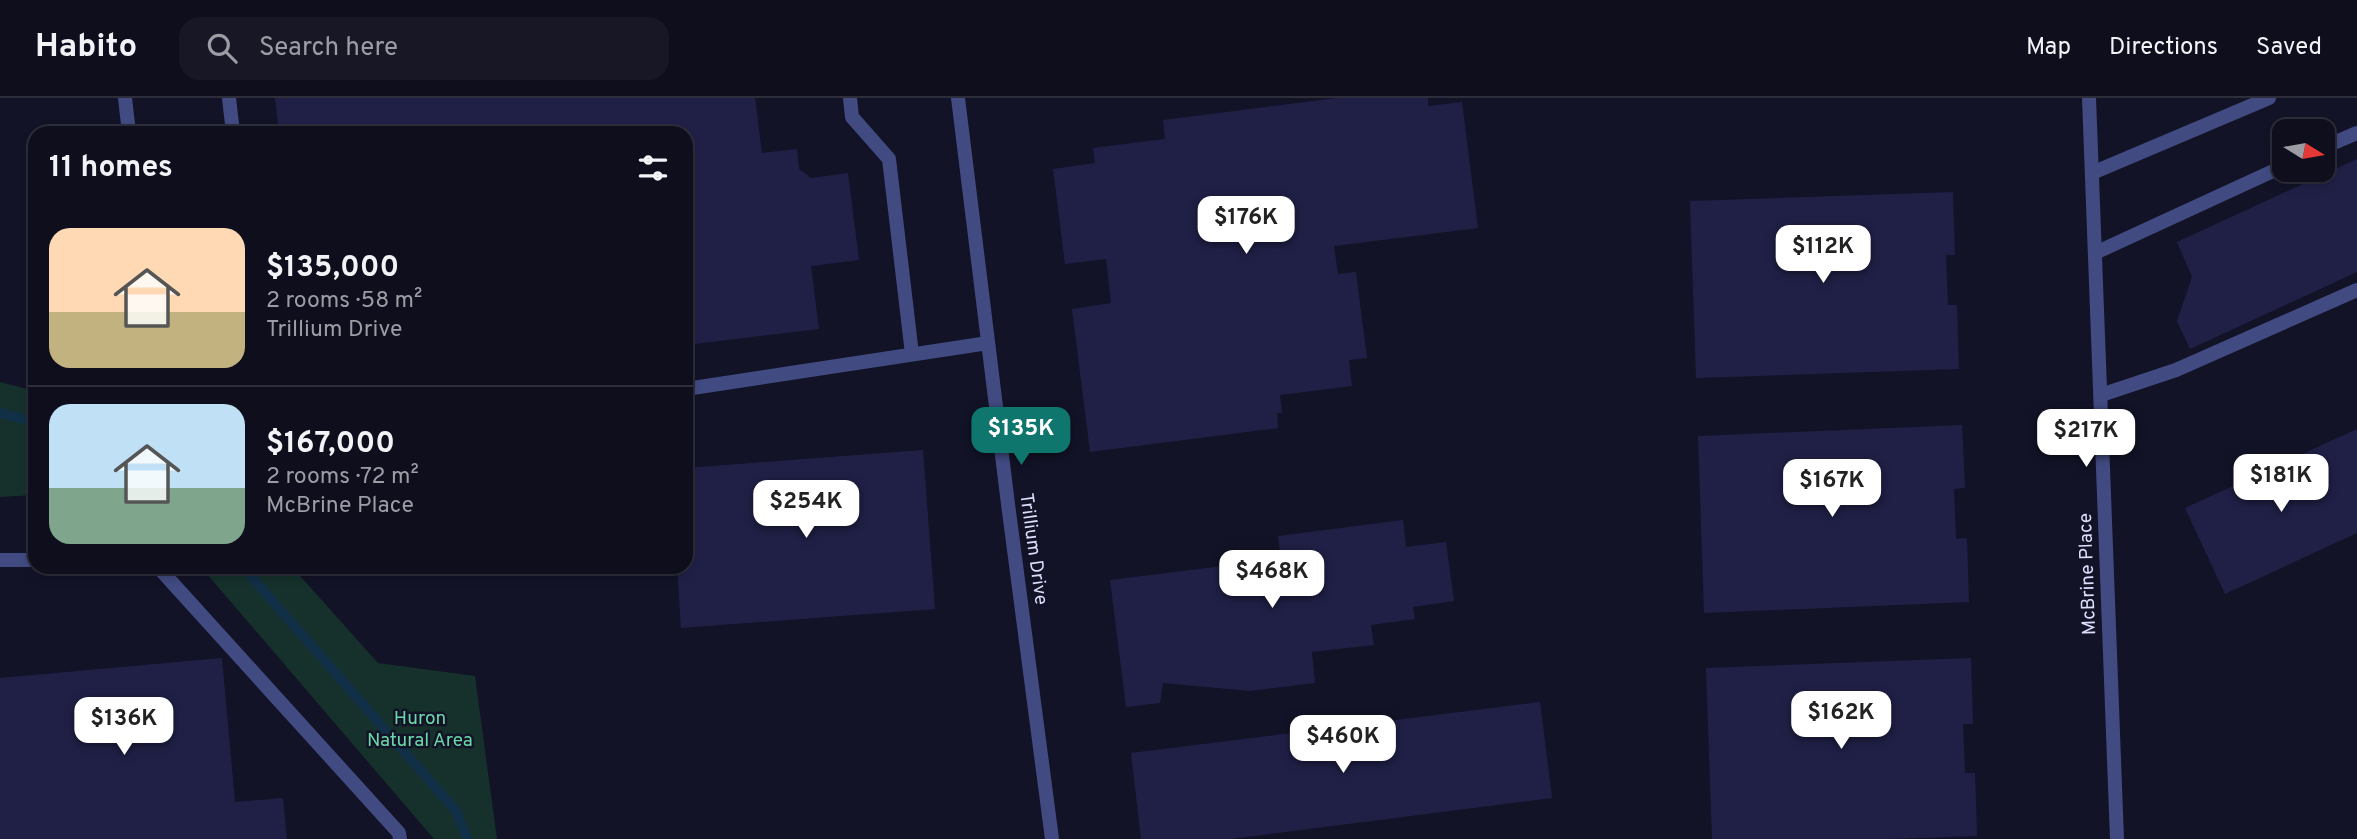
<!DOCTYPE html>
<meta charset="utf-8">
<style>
:root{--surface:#0e0e1d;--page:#171726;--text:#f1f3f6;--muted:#9b9ca4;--line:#2e2e3b;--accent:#0f766e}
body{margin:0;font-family:Overpass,sans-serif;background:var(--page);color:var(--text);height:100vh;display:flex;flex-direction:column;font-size:26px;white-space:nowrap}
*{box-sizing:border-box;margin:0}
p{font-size:23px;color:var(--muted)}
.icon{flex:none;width:38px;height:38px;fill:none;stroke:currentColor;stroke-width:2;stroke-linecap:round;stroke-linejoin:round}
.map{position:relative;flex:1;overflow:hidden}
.drawer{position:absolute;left:28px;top:28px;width:665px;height:448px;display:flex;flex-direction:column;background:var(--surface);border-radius:21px;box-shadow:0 4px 10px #0003,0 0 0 2px var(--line)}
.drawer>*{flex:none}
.needle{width:46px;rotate:101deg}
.controls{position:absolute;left:2272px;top:21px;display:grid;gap:14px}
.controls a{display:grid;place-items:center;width:63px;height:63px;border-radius:14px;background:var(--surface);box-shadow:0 4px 10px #0003,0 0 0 2px var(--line);font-size:35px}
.price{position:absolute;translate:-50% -60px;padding:0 16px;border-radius:14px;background:#fff;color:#222;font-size:23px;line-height:46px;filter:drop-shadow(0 2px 4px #0008)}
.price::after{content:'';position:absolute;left:50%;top:42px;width:21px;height:16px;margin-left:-10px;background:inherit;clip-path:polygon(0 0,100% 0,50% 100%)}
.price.selected{background:var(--accent);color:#fff}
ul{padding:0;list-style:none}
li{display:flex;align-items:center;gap:21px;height:175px;padding:0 21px}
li+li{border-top:2px solid var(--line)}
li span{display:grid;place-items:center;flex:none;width:196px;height:140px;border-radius:21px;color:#555}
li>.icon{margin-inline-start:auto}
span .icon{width:84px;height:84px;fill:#fffc;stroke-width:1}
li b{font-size:30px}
h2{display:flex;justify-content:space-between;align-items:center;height:84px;padding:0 21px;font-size:30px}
header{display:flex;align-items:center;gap:42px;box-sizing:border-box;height:98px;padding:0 35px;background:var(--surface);border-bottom:2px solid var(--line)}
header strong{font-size:33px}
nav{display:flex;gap:38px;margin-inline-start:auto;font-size:24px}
.search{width:490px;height:63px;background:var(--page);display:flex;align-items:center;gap:18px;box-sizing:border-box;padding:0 24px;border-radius:21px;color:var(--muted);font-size:26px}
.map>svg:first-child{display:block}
</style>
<header>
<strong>Habito</strong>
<div class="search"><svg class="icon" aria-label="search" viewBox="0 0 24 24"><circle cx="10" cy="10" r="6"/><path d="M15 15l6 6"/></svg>Search here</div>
<nav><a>Map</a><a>Directions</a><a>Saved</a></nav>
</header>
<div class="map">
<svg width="2357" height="741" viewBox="0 0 2357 741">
<rect width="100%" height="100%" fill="#121327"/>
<!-- green -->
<path fill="#16312b" d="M0 284 35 293V397L0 399Z
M201 469H292L378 565 475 578 497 741H434Z"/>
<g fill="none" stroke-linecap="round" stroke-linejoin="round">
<!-- stream -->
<path stroke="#112f47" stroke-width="10" d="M0 315 35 324
M243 469 456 713 467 741"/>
</g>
<!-- building -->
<path fill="#202047" d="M275 0H755L762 55 797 51 799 71 811 80 848 75 859 162 811 168 819 231 686 247V35H279Z
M1337 0H1428V8L1462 4 1478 130 1334 148 1338 176 1356 174 1367 260 1349 262 1352 288 1280 297 1282 315H1277L1278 330 1090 354 1072 211 1111 205 1106 161 1065 166 1053 71 1095 65 1093 50 1165 41 1163 22Z
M2357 61V174L2190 251 2177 223 2192 179 2177 144Z
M1953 94 1955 157H1946L1948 207H1957L1959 271 1696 280 1690 103Z
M1962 327 1965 390 1954 391 1956 441 1967 440 1969 504 1704 515 1698 338Z
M2357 331V435L2225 496 2185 410Z
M923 352 935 511 681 530 677 469H686V370Z
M1403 422 1406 449 1446 444 1454 503 1413 509 1415 521 1371 527 1374 547 1312 554 1315 585 1250 593 1163 585 1160 605 1126 609 1110 482 1281 461 1278 438Z
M222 560 235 704 283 700 287 741H0V580Z
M1971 560 1973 626H1963L1965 675H1975L1977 738 1890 741H1712L1706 570Z
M1540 604 1552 700 1231 741H1141L1131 655Z"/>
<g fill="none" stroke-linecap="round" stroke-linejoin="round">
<!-- service -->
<path stroke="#414b82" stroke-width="14" d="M125 0 129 35
M229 0 233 35
M850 0 852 19 889 61 912 256
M2322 50 2357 35
M2092 75 2269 0
M2095 155 2284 68
M686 291 988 245
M2101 297 2176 272 2357 192
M0 462H35
M158 469 399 735 400 741"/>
<!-- minor -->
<path stroke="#414b82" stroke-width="14" d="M2089 0 2117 741"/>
<!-- tertiary -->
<path stroke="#414b82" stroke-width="14" d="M958 0 1008 406 1052 741"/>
</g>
<g text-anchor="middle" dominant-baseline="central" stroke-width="5" stroke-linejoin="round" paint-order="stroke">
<!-- street labels -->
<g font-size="19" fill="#dcdefc" stroke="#121327">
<text transform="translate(1033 451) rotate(82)">Trillium Drive</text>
<text transform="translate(2088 476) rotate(-92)">McBrine Place</text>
</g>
<!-- park labels -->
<g font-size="19" fill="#6cd7a8" stroke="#121327">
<text x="420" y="621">Huron<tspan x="420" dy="22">Natural Area</tspan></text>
</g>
</g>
</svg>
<div class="controls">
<a><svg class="needle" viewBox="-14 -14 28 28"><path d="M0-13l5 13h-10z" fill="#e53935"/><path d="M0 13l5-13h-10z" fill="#9b9ca4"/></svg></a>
</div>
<b class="price" style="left:1246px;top:158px">$176K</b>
<b class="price" style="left:1823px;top:187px">$112K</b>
<b class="price selected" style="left:1021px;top:369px">$135K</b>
<b class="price" style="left:2086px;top:371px">$217K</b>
<b class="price" style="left:2281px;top:416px">$181K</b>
<b class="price" style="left:1832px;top:421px">$167K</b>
<b class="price" style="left:806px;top:442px">$254K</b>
<b class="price" style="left:1272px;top:512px">$468K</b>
<b class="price" style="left:1841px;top:653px">$162K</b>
<b class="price" style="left:124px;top:659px">$136K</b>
<b class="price" style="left:1343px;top:677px">$460K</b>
<section class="drawer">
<h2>11 homes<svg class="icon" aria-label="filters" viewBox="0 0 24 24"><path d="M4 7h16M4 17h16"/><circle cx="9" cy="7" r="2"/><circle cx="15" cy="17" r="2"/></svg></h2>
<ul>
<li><span style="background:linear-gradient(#ffd9b3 60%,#c2b280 0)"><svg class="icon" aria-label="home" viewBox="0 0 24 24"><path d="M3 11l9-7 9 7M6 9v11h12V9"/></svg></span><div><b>$135,000</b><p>2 rooms · 58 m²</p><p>Trillium Drive</p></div></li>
<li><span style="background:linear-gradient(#bfe0f5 60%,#7fa58c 0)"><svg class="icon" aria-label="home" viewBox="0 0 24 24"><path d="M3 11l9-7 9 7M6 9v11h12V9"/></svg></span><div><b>$167,000</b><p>2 rooms · 72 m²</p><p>McBrine Place</p></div></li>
</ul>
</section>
</div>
